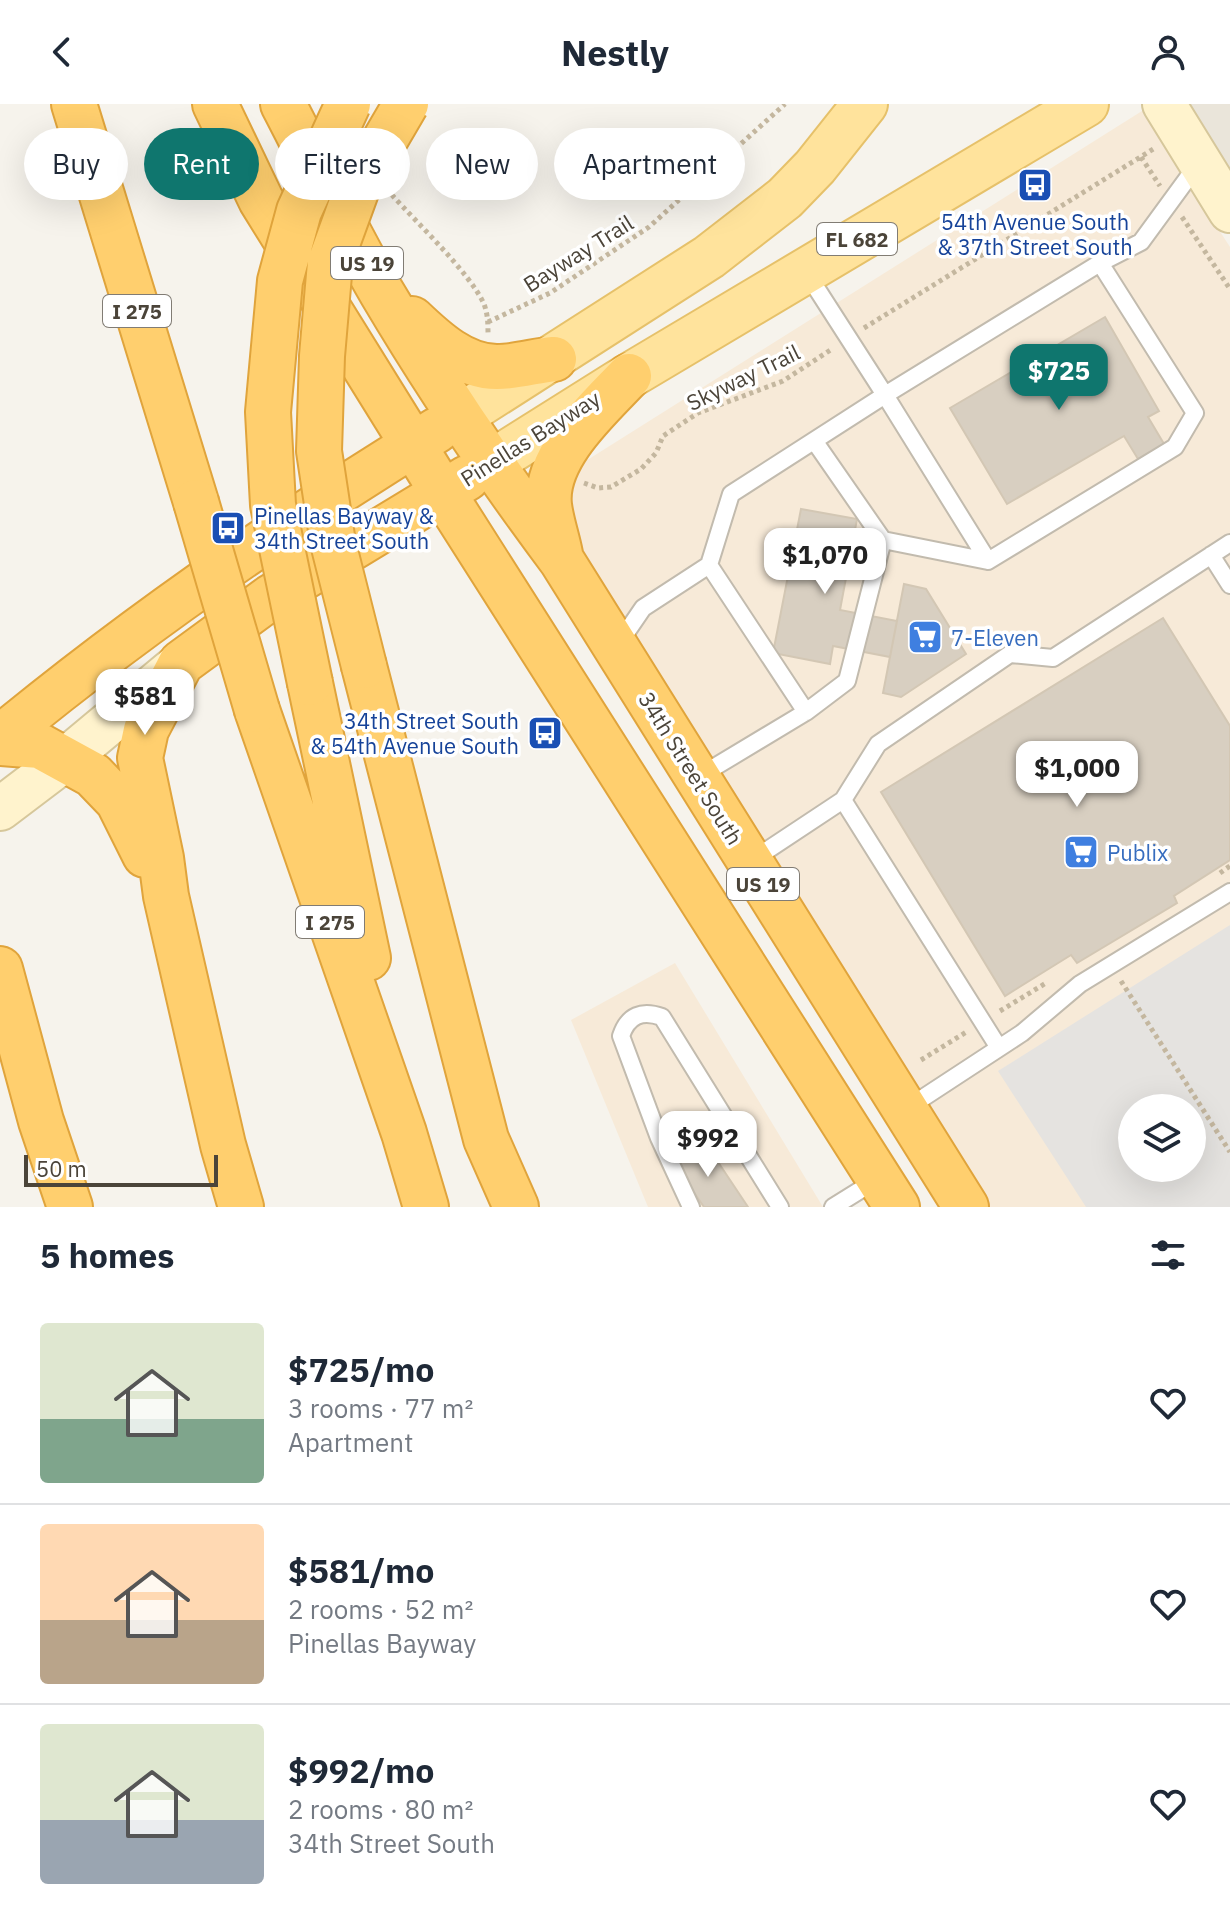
<!DOCTYPE html>
<meta charset="utf-8">
<style>
:root{--surface:#fff;--page:#f6f6f7;--text:#1f2937;--muted:#747a83;--line:#e0e1e3;--accent:#0f766e}
body{margin:0;font-family:"IBM Plex Sans",sans-serif;background:var(--page);color:var(--text);height:100vh;display:flex;flex-direction:column;font-size:30px;white-space:nowrap}
*{box-sizing:border-box;margin:0}
p{font-size:26px;color:var(--muted)}
.icon{flex:none;width:44px;height:44px;fill:none;stroke:currentColor;stroke-width:2;stroke-linecap:round;stroke-linejoin:round}
.map{position:relative;height:1103px;overflow:hidden}
.panel{display:flex;flex-direction:column;background:var(--surface);flex:1}
.panel>*{flex:none}
.banner{position:absolute;left:24px;top:24px;width:800px;height:72px;display:flex;gap:16px}
.controls{position:absolute;left:1118px;top:990px;display:grid;gap:16px}
.controls a{display:grid;place-items:center;width:88px;height:88px;border-radius:50%;background:var(--surface);box-shadow:0 8px 32px #0002;font-size:40px}
.scale{position:absolute;left:24px;bottom:20px;width:194px;box-sizing:border-box;padding-left:8px;border:4px solid #4b4439;border-top:0;font-size:22px;line-height:28px;white-space:nowrap;color:#4b4439;-webkit-text-stroke:6px #fff;paint-order:stroke}
.price{position:absolute;translate:-50% -68px;padding:0 18px;border-radius:16px;background:#fff;color:#222;font-size:26px;line-height:52px;filter:drop-shadow(0 2px 4px #0008)}
.price::after{content:'';position:absolute;left:50%;top:48px;width:24px;height:18px;margin-left:-12px;background:inherit;clip-path:polygon(0 0,100% 0,50% 100%)}
.price.selected{background:var(--accent);color:#fff}
ul{padding:0;list-style:none}
li{display:flex;align-items:center;gap:24px;height:200px;padding:0 40px}
li+li{border-top:2px solid var(--line)}
li span{display:grid;place-items:center;flex:none;width:224px;height:160px;border-radius:8px;color:#555}
li>.icon{margin-inline-start:auto}
span .icon{width:96px;height:96px;fill:#fffc;stroke-width:1}
li b{font-size:34px}
h2{display:flex;justify-content:space-between;align-items:center;height:96px;padding:0 40px;font-size:34px}
.pill{padding:0 28px;border-radius:36px;background:var(--surface);box-shadow:0 8px 32px #0002;font-size:28px;line-height:72px}
.pill.selected{background:var(--accent);color:#fff}
header{display:flex;justify-content:space-between;align-items:center;height:104px;padding:0 40px;background:var(--surface);font-size:36px;font-weight:700}
.map>svg:first-child{display:block}
</style>
<header><svg class="icon" aria-label="back" viewBox="0 0 24 24"><path d="M15 5l-7 7 7 7"/></svg>Nestly<svg class="icon" aria-label="person" viewBox="0 0 24 24"><circle cx="12" cy="8" r="4"/><path d="M4 21q1-7 8-7t8 7"/></svg></header>
<div class="map">
<svg width="1230" height="1103" viewBox="0 0 1230 1103">
<rect width="100%" height="100%" fill="#f6f3ec"/>
<!-- residential -->
<path fill="#eae5da" d="M1179 0H1230V83Z"/>
<!-- commercial -->
<path fill="#f7ead8" fill-rule="evenodd" d="M1142 7 1230 143V1103H981L574 450 567 376 573 365ZM1132 1004H1192V1064H1132Z
M675 859 823 1103H648L571 916Z"/>
<!-- parking -->
<path fill="#e5e3e0" fill-rule="evenodd" d="M1230 821V1103H1086L998 967ZM1132 1004H1192V1064H1132Z"/>
<!-- building -->
<path fill="#d8cfc1" stroke="#d3c7b4" stroke-width="2" d="M1105 213 1159 307 1148 313 1164 340 1138 355 1124 332 1007 400 950 304Z
M801 405 857 415 840 506 897 517 890 553 833 542 830 560 773 549Z
M904 480 926 485 966 550 901 593 883 589Z
M1163 514 1230 622V756L1174 792 1177 799 1077 859 1071 851 1005 892 881 688Z
M704 1037 748 1103H704L673 1058Z"/>
<g fill="none" stroke-linecap="round" stroke-linejoin="round">
<!-- lane casing -->
<g stroke="#c2bbae" stroke-width="20">
<path id="lane" d="M815 338 883 436 988 457 1175 343 1195 309 1100 159
M1211 451 1230 481
M988 457 885 291 1100 159 1141 138 1198 60
M617 542 643 504 709 461 731 390 885 291 806 168
M806 608 847 577 883 436
M698 673 806 608 709 461
M843 696 999 944
M751 757 843 696 878 640 1010 550 1053 554 1230 439
M906 1005 1022 929 1080 880 1230 788
M691 1103 659 1034 621 932C628 911 642 906 662 913L780 1103
M833 1103 878 1075"/>
</g>
<!-- secondary casing -->
<g stroke="#d6c79b" stroke-width="46">
<path id="secondary" d="M1164 0 1230 107
M0 705 66 655 180 560"/>
</g>
<!-- primary casing -->
<g stroke="#e6c16a" stroke-width="48">
<path id="primary" d="M459 313 709 153 785 94 815 63 865 0
M489 360 629 272 1086 0"/>
</g>
<!-- highway casing -->
<g stroke="#e0a43c" stroke-width="48">
<path id="highway" d="M74 0 196 398
M215 0 261 96 443 389 897 1103
M283 0C316 63 346 128 382 189 437 282 497 370 562 457L966 1103
M412 215C435 237 463 263 497 263 516 263 535 257 554 255
M560 450C557 434 551 418 549 401 544 352 599 304 629 272
M364 562 486 1035 516 1103
M310 579 368 854
M257 606 404 1029 426 1103
M0 634C137 521 285 419 437 326
M0 639 40 642 93 671 118 697 145 751
M0 865 41 1017 70 1103
M241 1103 223 1041 166 792 161 754 140 654 146 626 181 559 271 493 467 374"/>
</g>
<!-- path -->
<path stroke="#c4b79f" stroke-width="5" stroke-dasharray="4 4" stroke-linecap="butt" d="M1141 53 1160 82
M392 91C417 119 470 169 484 200 488 211 488 220 488 231
M1182 113 1230 185
M488 218 550 189 649 123 785 0
M864 224 1155 44
M584 379 598 384 611 383 641 365 656 349 663 332 698 309 783 277 832 245
M1220 769 1230 762
M1121 877 1230 1048
M1000 907 1046 879
M921 956 968 927"/>
<!-- lane -->
<use href="#lane" stroke="#fff" stroke-width="16"/>
<!-- secondary -->
<use href="#secondary" stroke="#fff3cd" stroke-width="42"/>
<!-- primary -->
<use href="#primary" stroke="#ffe39c" stroke-width="44"/>
<!-- highway -->
<use href="#highway" stroke="#ffcf6e" stroke-width="44"/>
<!-- highway-bridge casing -->
<g stroke="#e0a43c" stroke-width="48" stroke-linecap="butt">
<path id="highway-bridge" d="M196 398 257 606
M364 562 333 439 319 347 322 252 330 159 358 82 406 0
M310 579 273 401 268 308 280 177 299 107 348 0"/>
</g>
<!-- highway-bridge -->
<use href="#highway-bridge" stroke="#ffcf6e" stroke-width="44"/>
</g>
<!-- icons -->
<defs>
<g id="bus-square" transform="scale(1.8)"><rect x="-9" y="-9" width="18" height="18" rx="4" fill="#1a4fb4" stroke="#fff"/><path d="M-5-6H5V4H4V6H2V4H-2V6H-4V4H-5ZM-3.5-4V0h7V-4ZM-3.5 1.2v1.5H-2V1.2ZM2 1.2v1.5H3.5V1.2Z" fill="#fff"/></g>
<g id="supermarket-square" transform="scale(1.8)"><rect x="-9" y="-9" width="18" height="18" rx="4" fill="#3f7fe0" stroke="#fff"/><path d="M-6-5.5h2.5l.6 2H6L4.5 2H-2.5L-4.4-4H-6ZM-1.5 3.2a1.3 1.3 0 1 0 .1 0ZM3 3.2a1.3 1.3 0 1 0 .1 0Z" fill="#fff"/></g>
</defs>
<g fill-rule="evenodd">
<use href="#bus-square" x="1035" y="81"/>
<use href="#bus-square" x="228" y="424"/>
<use href="#supermarket-square" x="925" y="533"/>
<use href="#bus-square" x="545" y="629"/>
<use href="#supermarket-square" x="1081" y="748"/>
</g>
<g text-anchor="middle" dominant-baseline="central" stroke-width="7" stroke-linejoin="round" paint-order="stroke">
<!-- shield labels -->
<g fill="#fff" stroke="#817c74" stroke-width="2">
<rect x="817" y="119" width="80" height="32" rx="6"/>
<rect x="331" y="143" width="72" height="32" rx="6"/>
<rect x="103" y="191" width="68" height="32" rx="6"/>
<rect x="727" y="764" width="72" height="32" rx="6"/>
<rect x="296" y="802" width="68" height="32" rx="6"/>
</g>
<g font-size="20" font-weight="bold" fill="#4b4439">
<text x="857" y="135">FL 682</text>
<text x="367" y="159">US 19</text>
<text x="137" y="207">I 275</text>
<text x="763" y="780">US 19</text>
<text x="330" y="818">I 275</text>
</g>
<!-- transit labels -->
<g font-size="22" fill="#164399" stroke="#fff">
<text x="1035" y="117">54th Avenue South<tspan x="1035" dy="25">&amp; 37th Street South</tspan></text>
<text x="254" y="411" text-anchor="start">Pinellas Bayway &amp;<tspan x="254" dy="25">34th Street South</tspan></text>
<text x="519" y="616" text-anchor="end">34th Street South<tspan x="519" dy="25">&amp; 54th Avenue South</tspan></text>
</g>
<!-- street labels -->
<g font-size="22" fill="#4b4439" stroke="#fff">
<text transform="translate(578 149) rotate(-32)">Bayway Trail</text>
<text transform="translate(743 273) rotate(-26)">Skyway Trail</text>
<text transform="translate(530 334) rotate(-32)">Pinellas Bayway</text>
<text transform="translate(691 664) rotate(58)">34th Street South</text>
</g>
<!-- shop labels -->
<g font-size="22" fill="#366cbe" stroke="#fff" text-anchor="start">
<text x="951" y="533">7-Eleven</text>
<text x="1107" y="748">Publix</text>
</g>
</g>
</svg>
<div class="controls">
<a><svg class="icon" aria-label="layers" viewBox="0 0 24 24"><path d="M12 4l9 5-9 5-9-5zM3 14l9 5 9-5"/></svg></a>
</div>
<div class="scale">50 m</div>
<b class="price selected" style="left:1059px;top:308px">$725</b>
<b class="price" style="left:825px;top:492px">$1,070</b>
<b class="price" style="left:145px;top:633px">$581</b>
<b class="price" style="left:1077px;top:705px">$1,000</b>
<b class="price" style="left:708px;top:1075px">$992</b>
<div class="banner">
<a class="pill">Buy</a>
<a class="pill selected">Rent</a>
<a class="pill">Filters</a>
<a class="pill">New</a>
<a class="pill">Apartment</a>
</div>
</div>
<section class="panel">
<h2>5 homes<svg class="icon" aria-label="filters" viewBox="0 0 24 24"><path d="M4 7h16M4 17h16"/><circle cx="9" cy="7" r="2"/><circle cx="15" cy="17" r="2"/></svg></h2>
<ul>
<li><span style="background:linear-gradient(#dfe7d0 60%,#7fa58c 0)"><svg class="icon" aria-label="home" viewBox="0 0 24 24"><path d="M3 11l9-7 9 7M6 9v11h12V9"/></svg></span><div><b>$725/mo</b><p>3 rooms · 77 m²</p><p>Apartment</p></div><svg class="icon" aria-label="heart" viewBox="0 0 24 24"><path d="M12 20l-8-8c-3-5 5-10 8-4 3-6 11-1 8 4z"/></svg></li>
<li><span style="background:linear-gradient(#ffd9b3 60%,#b9a48a 0)"><svg class="icon" aria-label="home" viewBox="0 0 24 24"><path d="M3 11l9-7 9 7M6 9v11h12V9"/></svg></span><div><b>$581/mo</b><p>2 rooms · 52 m²</p><p>Pinellas Bayway</p></div><svg class="icon" aria-label="heart" viewBox="0 0 24 24"><path d="M12 20l-8-8c-3-5 5-10 8-4 3-6 11-1 8 4z"/></svg></li>
<li><span style="background:linear-gradient(#dfe7d0 60%,#9aa5b1 0)"><svg class="icon" aria-label="home" viewBox="0 0 24 24"><path d="M3 11l9-7 9 7M6 9v11h12V9"/></svg></span><div><b>$992/mo</b><p>2 rooms · 80 m²</p><p>34th Street South</p></div><svg class="icon" aria-label="heart" viewBox="0 0 24 24"><path d="M12 20l-8-8c-3-5 5-10 8-4 3-6 11-1 8 4z"/></svg></li>
</ul>
</section>
